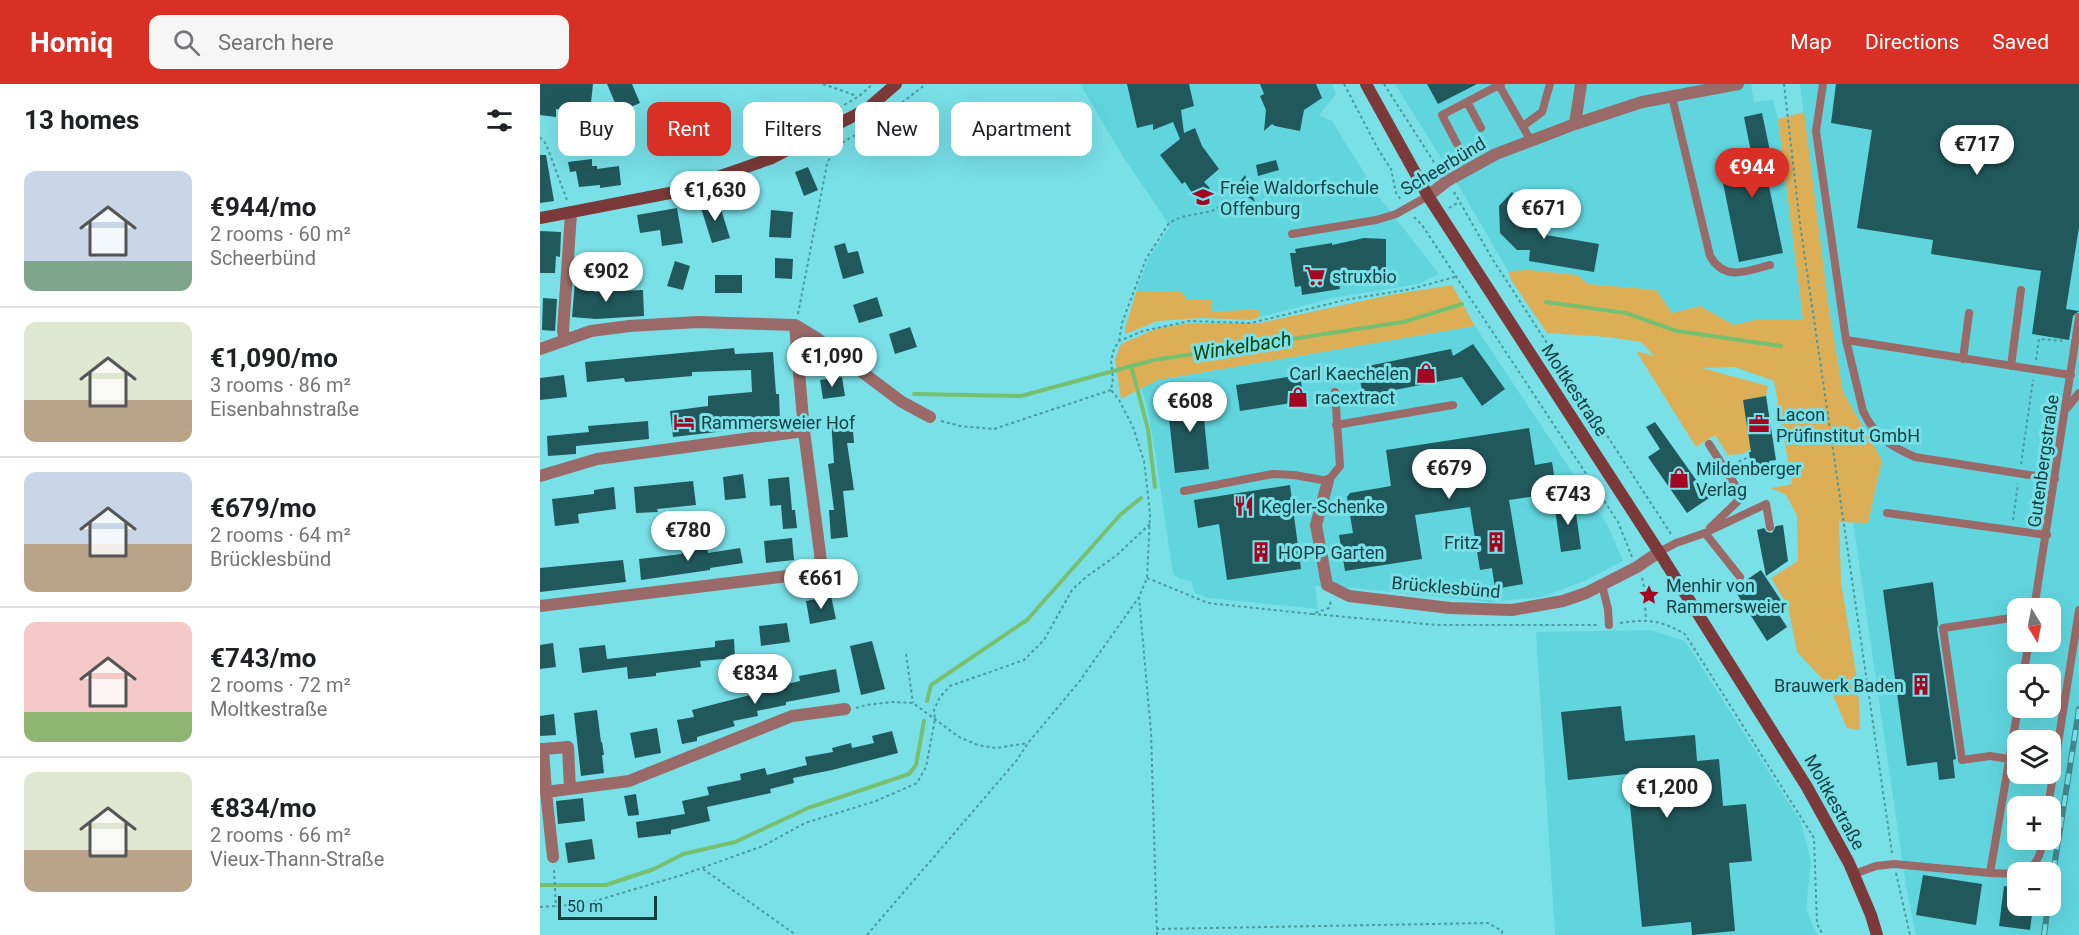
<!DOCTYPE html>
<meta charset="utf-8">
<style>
:root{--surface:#fff;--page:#f6f6f6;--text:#202124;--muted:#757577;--line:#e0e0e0;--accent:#d93025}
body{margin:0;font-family:Roboto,sans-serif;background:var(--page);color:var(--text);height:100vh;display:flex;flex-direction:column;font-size:22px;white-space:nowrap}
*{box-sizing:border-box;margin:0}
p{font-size:20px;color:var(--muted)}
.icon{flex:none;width:33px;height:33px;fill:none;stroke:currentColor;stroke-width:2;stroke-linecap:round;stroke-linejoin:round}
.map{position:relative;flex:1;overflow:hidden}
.details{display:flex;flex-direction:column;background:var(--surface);width:540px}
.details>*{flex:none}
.hud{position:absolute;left:18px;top:18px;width:570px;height:54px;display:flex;gap:12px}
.needle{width:39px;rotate:170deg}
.fabs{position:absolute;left:1467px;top:514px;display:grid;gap:12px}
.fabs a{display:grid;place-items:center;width:54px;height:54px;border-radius:12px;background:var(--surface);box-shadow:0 6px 24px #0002;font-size:30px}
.scale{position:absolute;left:18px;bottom:15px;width:99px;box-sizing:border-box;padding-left:6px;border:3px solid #134043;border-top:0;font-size:16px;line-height:21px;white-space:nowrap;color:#134043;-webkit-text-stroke:4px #79e0e8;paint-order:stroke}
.price{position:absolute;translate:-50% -51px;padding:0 14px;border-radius:21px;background:#fff;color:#222;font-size:20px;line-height:39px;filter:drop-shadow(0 2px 3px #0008)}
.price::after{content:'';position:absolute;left:50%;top:36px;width:18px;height:14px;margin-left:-9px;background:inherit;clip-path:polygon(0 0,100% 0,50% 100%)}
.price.selected{background:var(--accent);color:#fff}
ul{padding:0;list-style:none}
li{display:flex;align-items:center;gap:18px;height:150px;padding:0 24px}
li+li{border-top:2px solid var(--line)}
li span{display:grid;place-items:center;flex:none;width:168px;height:120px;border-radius:12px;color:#555}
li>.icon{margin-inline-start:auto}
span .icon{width:72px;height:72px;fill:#fffc;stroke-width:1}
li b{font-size:26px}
h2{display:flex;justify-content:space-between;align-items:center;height:72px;padding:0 24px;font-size:26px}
.pill{padding:0 21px;border-radius:12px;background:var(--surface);box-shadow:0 6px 24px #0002;font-size:21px;line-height:54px}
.pill.selected{background:var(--accent);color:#fff}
header{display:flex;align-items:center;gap:36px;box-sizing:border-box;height:84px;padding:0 30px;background:var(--accent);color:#fff}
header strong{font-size:28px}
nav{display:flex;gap:33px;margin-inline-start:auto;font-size:21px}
.search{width:420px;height:54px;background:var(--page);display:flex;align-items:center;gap:15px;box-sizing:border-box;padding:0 21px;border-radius:12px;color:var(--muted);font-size:22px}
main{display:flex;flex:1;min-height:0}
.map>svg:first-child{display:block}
</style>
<header>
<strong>Homiq</strong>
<div class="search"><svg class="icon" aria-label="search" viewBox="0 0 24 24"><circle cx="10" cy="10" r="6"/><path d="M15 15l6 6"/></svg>Search here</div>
<nav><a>Map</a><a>Directions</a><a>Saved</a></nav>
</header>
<main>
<section class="details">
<h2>13 homes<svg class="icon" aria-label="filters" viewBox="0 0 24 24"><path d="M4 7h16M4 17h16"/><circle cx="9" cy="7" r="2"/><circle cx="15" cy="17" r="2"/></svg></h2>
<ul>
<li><span style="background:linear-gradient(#c9d6e8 75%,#7fa58c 0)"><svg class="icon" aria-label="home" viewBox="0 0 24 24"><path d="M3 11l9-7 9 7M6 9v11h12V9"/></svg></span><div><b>€944/mo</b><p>2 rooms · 60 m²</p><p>Scheerbünd</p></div></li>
<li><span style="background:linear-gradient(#dfe7d0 65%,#b9a48a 0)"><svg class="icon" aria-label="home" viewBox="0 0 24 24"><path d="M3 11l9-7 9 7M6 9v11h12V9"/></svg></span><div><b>€1,090/mo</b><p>3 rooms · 86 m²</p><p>Eisenbahnstraße</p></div></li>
<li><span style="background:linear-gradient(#c9d6e8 60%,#b9a48a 0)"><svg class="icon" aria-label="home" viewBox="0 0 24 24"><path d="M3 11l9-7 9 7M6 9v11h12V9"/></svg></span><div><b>€679/mo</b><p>2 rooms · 64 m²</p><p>Brücklesbünd</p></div></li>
<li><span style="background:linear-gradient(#f6c9c9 75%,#8fb573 0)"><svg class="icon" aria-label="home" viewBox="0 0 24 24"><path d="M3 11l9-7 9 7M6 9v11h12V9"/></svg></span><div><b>€743/mo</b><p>2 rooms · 72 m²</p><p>Moltkestraße</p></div></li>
<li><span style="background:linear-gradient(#dfe7d0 65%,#b9a48a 0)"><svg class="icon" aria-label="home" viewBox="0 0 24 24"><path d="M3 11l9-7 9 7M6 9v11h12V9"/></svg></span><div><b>€834/mo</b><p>2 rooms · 66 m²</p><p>Vieux-Thann-Straße</p></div></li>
</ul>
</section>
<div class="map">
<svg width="1539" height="851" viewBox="0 0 1539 851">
<rect width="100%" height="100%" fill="#79e0e8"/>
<!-- built -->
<path fill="#60d5de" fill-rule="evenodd" d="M540 0H792L796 10 779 31 792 37 839 113 899 190 879 200 793 214 720 233 718 225 672 228 647 216 641 207 596 208 608 175 630 142 584 74Z
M855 0H1211L1214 18 1233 16 1238 35 1263 236H1215L1194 241 1160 222 1132 229 1116 206 1048 200 1037 191 989 186 968 187 924 111Z
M1260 0H1539V851H1376L1366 802 1313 438 1328 439 1342 376 1303 308 1289 225ZM1478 525H1510V558H1478ZM1478 591H1510V624H1478ZM1478 657H1510V690H1478ZM1478 723H1510V756H1478ZM1478 789H1510V822H1478Z
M935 242 1068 442 1083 477 1047 496 1002 513 951 518 812 504 775 502 778 525 668 514 655 509 651 497 640 495 633 490 615 367 607 322 601 304 618 296Z
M1111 546 1145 557 1261 738 1271 777 1266 825 1277 851H1015L996 548Z"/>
<!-- green -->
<path fill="#dcaf57" d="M1264 28 1289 225 1303 308 1342 376 1328 439 1299 438 1301 498 1318 601 1320 646 1307 644 1289 602 1257 568 1248 522 1231 494 1258 477 1257 431 1246 411 1231 404 1252 400 1234 297 1195 283 1162 284 1228 302 1226 312 1204 316 1211 365 1202 370 1188 371 1175 351 1156 363 1096 267 1114 272 1101 258 1068 253 1007 249 971 196 968 187 989 186 1037 191 1048 200 1116 206 1132 229 1160 222 1194 241 1215 236H1263L1238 35Z
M912 201 935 242 618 296 581 315 575 275 581 260 618 244 652 239H720L850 211Z
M641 207 647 216 671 215 672 228 718 225 720 233 711 236 662 234 617 237 586 250 585 245 596 208Z"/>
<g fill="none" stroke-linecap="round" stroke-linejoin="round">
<!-- stream -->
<path stroke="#76c070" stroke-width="4" d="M1006 218 1086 229 1137 247 1241 262
M591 282 608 345 615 403
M374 310 481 312 614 276 863 238 922 220
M387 617 391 601 487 536 581 430 601 414
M0 801H66L114 785 143 770 195 758 268 724 369 690 376 681 384 637"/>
</g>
<!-- building -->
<path fill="#21585c" d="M0 0H53L50 28 16 25V33L0 31Z
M67 0H92L100 19 79 28Z
M587 0H649L654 22 641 26 644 49 655 44 662 62 679 85 664 98 670 104 656 115 645 98 642 100 620 71 640 55 633 38 613 46V40L597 44Z
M720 0H776L782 14 764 26 760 47 735 42 732 40 724 47 726 26 720 12 724 10Z
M887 0H937L898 20Z
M1296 0H1539V143L1526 225 1539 227 1533 232 1529 256 1492 250 1501 187 1391 170 1393 156 1317 144 1332 46 1291 39Z
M1222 29 1231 72 1223 74 1243 169 1199 178 1180 84 1213 78 1204 33Z
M0 71H6L14 117 0 119Z
M52 75V82H57V85L79 82 81 101 60 104V101L39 103 36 87 30 88 28 78Z
M736 76 739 86 718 92 716 81Z
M268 83 278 106 264 112 255 88Z
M705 91 715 118 695 104Z
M972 108 1000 150 1059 160 1054 188 989 177 990 166H977L960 149 959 122Z
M178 116 190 154 172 159 160 121Z
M137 124 143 159 122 162 120 146 100 149 97 131Z
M231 126 253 128 251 154 229 153Z
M0 147 21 148 20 173 16 172 15 189H0Z
M824 154 846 155V189H826V193L798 196 800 205 762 211 761 202 755 203 750 169H756L755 165 792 159V161Z
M305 159 308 169 318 167 324 189 303 195 294 162Z
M235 174 253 175 252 195 235 194Z
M135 177 150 182 143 206 127 202Z
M175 191H202V209H175Z
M35 198 55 199 54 208 103 206 104 232 56 235 32 233Z
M337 213 343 232 319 239 313 221Z
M3 214 17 215 15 247 2 246Z
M370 243 377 263 355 270 349 250Z
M933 260 965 305 942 322 922 293 823 312 818 284 911 265 913 272Z
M194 264 195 270 233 268 236 310H239L240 338H202L203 345 133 353 130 327 168 322V312L212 308 211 286 152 288V292L85 298 84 294 47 298 45 278Z
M24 291 27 313 0 316V294Z
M760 291 764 317 700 327 696 301Z
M302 293 305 312 283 315 280 296Z
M1226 312 1236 376 1229 377V381L1211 384 1209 368H1211L1203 316Z
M648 314 649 318 676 315 678 334 664 335 669 385 635 389 627 316Z
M312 335 314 359H307L314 406 303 407 308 453 291 455 289 426H294L288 380 294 379 291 337Z
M108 337 109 355 36 362V370L8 372 7 352 49 348 48 342Z
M1115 338 1169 414 1147 429 1108 373 1120 365 1106 343Z
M989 344 995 381 1012 378 1017 409 969 416 983 500 955 505 952 484 940 486 930 423 875 431 882 475 805 487 799 451 813 449 807 413 810 409 851 402 846 366Z
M203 390 206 414 185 416 183 393Z
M249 393 252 426H255L257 444 243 445 241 421 230 422 228 395Z
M153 397 156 421 117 425 118 428 96 429 94 403Z
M750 401 761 485 687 496 679 440 658 444 654 416Z
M74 403 76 425 38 430 39 439 15 442 12 415 54 410V406Z
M1034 415 1041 465 1021 468 1014 418Z
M1243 441 1248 477 1226 492 1217 446 1224 444 1227 448 1232 449 1236 442Z
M252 454 254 476 226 479 224 457Z
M167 461 168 469 200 464 203 479 170 484V486L101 496 99 475 142 470 141 464Z
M83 476 86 498 0 508V484Z
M1221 486 1242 518 1234 523 1247 543 1227 557 1197 510 1203 506 1199 501Z
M1393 498 1398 540 1397 545 1416 675 1413 676 1415 694 1399 696 1397 678 1367 682 1343 506Z
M291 512 296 535 270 540 266 517Z
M247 539 250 558 221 562 219 542Z
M194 555 195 574 160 577 161 583 116 589V592L88 595 87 583 42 589 39 564 65 561 67 575 175 563V557Z
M332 557 345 605 321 611 310 562Z
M13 559 16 583 0 585V561Z
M296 585 300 608 246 618V621L217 627 218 632 193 637 195 642 157 653V657L142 660 137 636 154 633 152 626 222 608 221 606 260 597 259 592Z
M1081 622 1085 657 1155 651 1157 677 1179 675 1183 722 1206 720 1212 777 1189 779 1195 847 1152 851 1151 838 1102 843 1087 690 1028 696 1021 628Z
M57 626 61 658H62L64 671H62L64 689 41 692 34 629Z
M14 630 16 651 0 652V632Z
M117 644 121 669 95 674 90 649Z
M352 647 358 669 292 686 253 694 254 699 230 705 231 709 167 723 170 737 131 746V750L98 754 96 738 145 730 142 717 169 711 167 703 201 696 200 690 225 684 227 691 267 681 265 673 293 668 292 664 311 659 312 664 334 659 332 652Z
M96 710 99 731 88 732 84 712Z
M43 714 45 737 18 740 16 717Z
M52 755 55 775 28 779 25 759Z
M1383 791 1442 800 1436 841 1376 831Z
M1464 802 1478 804V822H1493L1490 846 1459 842Z"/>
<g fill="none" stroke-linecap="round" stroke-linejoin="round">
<!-- path -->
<path stroke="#4c999f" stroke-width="2" stroke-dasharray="3 3" stroke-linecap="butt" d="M283 0 317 12
M804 0 838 65 851 85 856 109 861 116
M844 0 899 86
M1244 0 1260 140 1352 769
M299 24 318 13 333 0
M0 53 6 60 27 116
M914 108 953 176 1131 450
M909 124 919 118
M874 133 882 141 1078 438 1092 473
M258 230 287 80 295 63 336 39 386 0
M579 257 582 239 606 175 629 139 641 133 672 127 691 116
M1496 276 1499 255 1525 257
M401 337 420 342 454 345 571 306
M1193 380 1209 373
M1481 380 1493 296
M1473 436 1478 400
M607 494 668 519 772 530 789 524 791 517
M1102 494C1105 502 1105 525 1106 536
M772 530 898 541H1059
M1080 539C1109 535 1120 536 1145 550L1274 754 1277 840 1283 851
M366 570 373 619
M316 624 326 621 352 618 373 619 419 653 438 661 456 664 488 659
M163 785 256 851
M14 786 16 823
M1356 789 1370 851
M0 823 45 820 142 791 223 762 265 739 336 717 377 699 386 683 395 635 394 626 400 613 410 602 484 576 504 556 532 506 546 493 577 471 610 440
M616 845 948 839 962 847V851
M327 851 477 676 488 659 539 598 599 513
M617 851 611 648 599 513 607 494 610 430 607 402 604 377 593 343 579 316 571 306 573 294 571 277 574 265 579 257 603 247 650 237 711 239 805 216 871 205 915 193"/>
<!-- lane -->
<path stroke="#996a68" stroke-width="8" d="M1283 0 1276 47 1306 256 1323 327C1335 353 1350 362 1375 373L1515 395
M959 1 991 57
M1132 13 1170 172C1185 198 1206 187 1230 181
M927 18 941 44
M983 42 1002 28 1010 0
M917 60 902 31 961 0
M752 150 836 136 856 130 888 112
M1306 256 1531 291
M1423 275 1429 229
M1471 282 1481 206
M1527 324 1539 309
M796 341 913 321
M1169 360 1195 401 1198 417 1170 444
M644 407 733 390 754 391 788 397 800 382 795 308
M1347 429 1507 451
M1165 449 1200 493
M1119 468 1136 459 1165 449 1226 420 1230 443
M1062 501 1068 525 1069 541
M1494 525 1539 233
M1483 591 1489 558
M1469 675 1450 672 1422 676 1403 544 1478 533
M1508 723 1539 526
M1450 789 1478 790
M1481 789C1496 784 1501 771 1503 756
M1314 790 1336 782 1354 780 1450 789 1478 624"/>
<!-- street -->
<path stroke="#996a68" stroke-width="12" d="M1035 40 1041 0
M888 112 907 97 956 70 1035 40 1102 18 1198 0
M25 256 23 247 31 129
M0 265 51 247 89 242 158 238 255 241 278 255 362 318 390 333
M0 392 57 375 264 347
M788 397 776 441 787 501 809 512 910 524 972 526 1023 517 1046 509 1097 483 1119 468
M0 522 264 490 281 477 264 347 255 241
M0 665H3L6 708 89 697 252 632 305 625
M3 665 28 663 30 705
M6 708 13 773"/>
<!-- secondary -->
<path stroke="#7b3a39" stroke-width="12" d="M826 0 888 112 1119 468 1267 703 1309 779 1331 831 1337 851
M0 134 135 108 232 74 327 25 356 0"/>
<!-- rail casing -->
<g stroke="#41888d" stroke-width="6">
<path id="rail" d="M1510 809 1539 625
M1504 851 1508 822"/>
</g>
<!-- rail -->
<use href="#rail" stroke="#79e0e8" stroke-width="4" stroke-dasharray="11" stroke-linecap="butt"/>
</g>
<!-- icons -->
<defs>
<g id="school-bare" transform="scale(1.62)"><path d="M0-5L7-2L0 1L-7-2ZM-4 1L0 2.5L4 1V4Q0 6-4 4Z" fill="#a30523" stroke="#79e0e8" stroke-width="2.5" paint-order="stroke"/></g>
<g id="supermarket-bare" transform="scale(1.62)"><path d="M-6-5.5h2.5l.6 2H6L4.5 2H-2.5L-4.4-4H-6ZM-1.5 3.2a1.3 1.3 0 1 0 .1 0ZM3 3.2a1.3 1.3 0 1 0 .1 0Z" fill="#a30523" stroke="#79e0e8" stroke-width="2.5" paint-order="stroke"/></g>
<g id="shop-bare" transform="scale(1.62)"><path d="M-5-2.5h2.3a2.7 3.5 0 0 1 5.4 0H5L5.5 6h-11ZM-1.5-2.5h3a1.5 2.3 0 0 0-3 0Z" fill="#a30523" stroke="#79e0e8" stroke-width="2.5" paint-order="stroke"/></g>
<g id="hotel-bare" transform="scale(1.62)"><path d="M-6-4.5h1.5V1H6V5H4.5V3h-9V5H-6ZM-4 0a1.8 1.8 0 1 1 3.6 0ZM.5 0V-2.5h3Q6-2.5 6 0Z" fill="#a30523" stroke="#79e0e8" stroke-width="2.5" paint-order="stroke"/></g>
<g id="office-bare" transform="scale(1.62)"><path d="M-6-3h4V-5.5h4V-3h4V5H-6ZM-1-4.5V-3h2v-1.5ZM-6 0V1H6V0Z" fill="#a30523" stroke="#79e0e8" stroke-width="2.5" paint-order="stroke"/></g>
<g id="restaurant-bare" transform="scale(1.62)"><path d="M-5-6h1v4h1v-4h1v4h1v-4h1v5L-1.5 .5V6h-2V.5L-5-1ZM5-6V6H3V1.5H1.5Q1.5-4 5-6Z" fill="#a30523" stroke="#79e0e8" stroke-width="2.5" paint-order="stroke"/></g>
<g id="building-bare" transform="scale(1.62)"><path d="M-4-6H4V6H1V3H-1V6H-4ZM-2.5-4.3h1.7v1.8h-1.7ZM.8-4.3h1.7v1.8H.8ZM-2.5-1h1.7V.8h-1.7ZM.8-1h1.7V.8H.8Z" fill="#a30523" stroke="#79e0e8" stroke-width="2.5" paint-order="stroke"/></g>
<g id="sight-bare" transform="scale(1.62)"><path d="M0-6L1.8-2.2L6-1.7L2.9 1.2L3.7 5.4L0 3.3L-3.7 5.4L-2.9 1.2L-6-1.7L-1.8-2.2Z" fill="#a30523" stroke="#79e0e8" stroke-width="2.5" paint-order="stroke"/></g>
</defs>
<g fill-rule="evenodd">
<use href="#school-bare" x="663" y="113"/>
<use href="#supermarket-bare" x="775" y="192"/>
<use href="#shop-bare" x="886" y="289"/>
<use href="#shop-bare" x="758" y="313"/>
<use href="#hotel-bare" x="144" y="338"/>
<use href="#office-bare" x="1219" y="340"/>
<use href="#shop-bare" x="1139" y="394"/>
<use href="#restaurant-bare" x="704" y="422"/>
<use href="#building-bare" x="956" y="458"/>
<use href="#building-bare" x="721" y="468"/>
<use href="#sight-bare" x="1109" y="511"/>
<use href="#building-bare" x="1381" y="601"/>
</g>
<g text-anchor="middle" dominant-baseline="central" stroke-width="6" stroke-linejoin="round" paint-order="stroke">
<!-- street labels -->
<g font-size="18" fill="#134043" stroke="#79e0e8">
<text transform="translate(903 82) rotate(-31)">Scheerbünd</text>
<text transform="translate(1035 306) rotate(57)">Moltkestraße</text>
<text transform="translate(1503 377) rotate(-82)">Gutenbergstraße</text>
<text transform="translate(906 503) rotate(5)">Brücklesbünd</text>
<text transform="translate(1295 718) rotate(61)">Moltkestraße</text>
</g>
<!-- poi labels -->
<g font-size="18" fill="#134043" stroke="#79e0e8" text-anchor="start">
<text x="680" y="103">Freie Waldorfschule<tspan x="680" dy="21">Offenburg</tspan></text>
<text x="792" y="192">struxbio</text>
<text x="869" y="289" text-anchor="end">Carl Kaechelen</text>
<text x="775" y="313">racextract</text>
<text x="1236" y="330">Lacon<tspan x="1236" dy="21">Prüfinstitut GmbH</tspan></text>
<text x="161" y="338">Rammersweier Hof</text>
<text x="1156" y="384">Mildenberger<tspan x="1156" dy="21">Verlag</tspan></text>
<text x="721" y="422">Kegler-Schenke</text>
<text x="939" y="458" text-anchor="end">Fritz</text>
<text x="738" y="468">HOPP Garten</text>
<text x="1126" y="501">Menhir von<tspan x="1126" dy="21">Rammersweier</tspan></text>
<text x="1364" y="601" text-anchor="end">Brauwerk Baden</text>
</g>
<!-- water labels -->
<g font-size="20" font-style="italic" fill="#10430c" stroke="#79e0e8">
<text transform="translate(702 262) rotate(-9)">Winkelbach</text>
</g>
</g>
</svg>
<div class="fabs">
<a><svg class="needle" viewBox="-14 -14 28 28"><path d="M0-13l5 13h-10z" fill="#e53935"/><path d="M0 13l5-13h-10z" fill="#757577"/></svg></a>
<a><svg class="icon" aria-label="locate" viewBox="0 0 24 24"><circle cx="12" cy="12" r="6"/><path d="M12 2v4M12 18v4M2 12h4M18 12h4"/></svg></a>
<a><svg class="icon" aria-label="layers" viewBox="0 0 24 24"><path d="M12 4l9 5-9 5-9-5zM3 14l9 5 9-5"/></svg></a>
<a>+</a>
<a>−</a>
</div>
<div class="scale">50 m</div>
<b class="price" style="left:1437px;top:92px">€717</b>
<b class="price selected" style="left:1212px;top:115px">€944</b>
<b class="price" style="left:175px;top:138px">€1,630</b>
<b class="price" style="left:1004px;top:156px">€671</b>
<b class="price" style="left:66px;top:219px">€902</b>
<b class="price" style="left:292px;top:304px">€1,090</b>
<b class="price" style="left:650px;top:349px">€608</b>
<b class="price" style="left:909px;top:416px">€679</b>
<b class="price" style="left:1028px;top:442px">€743</b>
<b class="price" style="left:148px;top:478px">€780</b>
<b class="price" style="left:281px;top:526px">€661</b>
<b class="price" style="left:215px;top:621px">€834</b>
<b class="price" style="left:1127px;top:735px">€1,200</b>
<div class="hud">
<a class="pill">Buy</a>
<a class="pill selected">Rent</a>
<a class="pill">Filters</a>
<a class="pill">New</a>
<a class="pill">Apartment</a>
</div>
</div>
</main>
